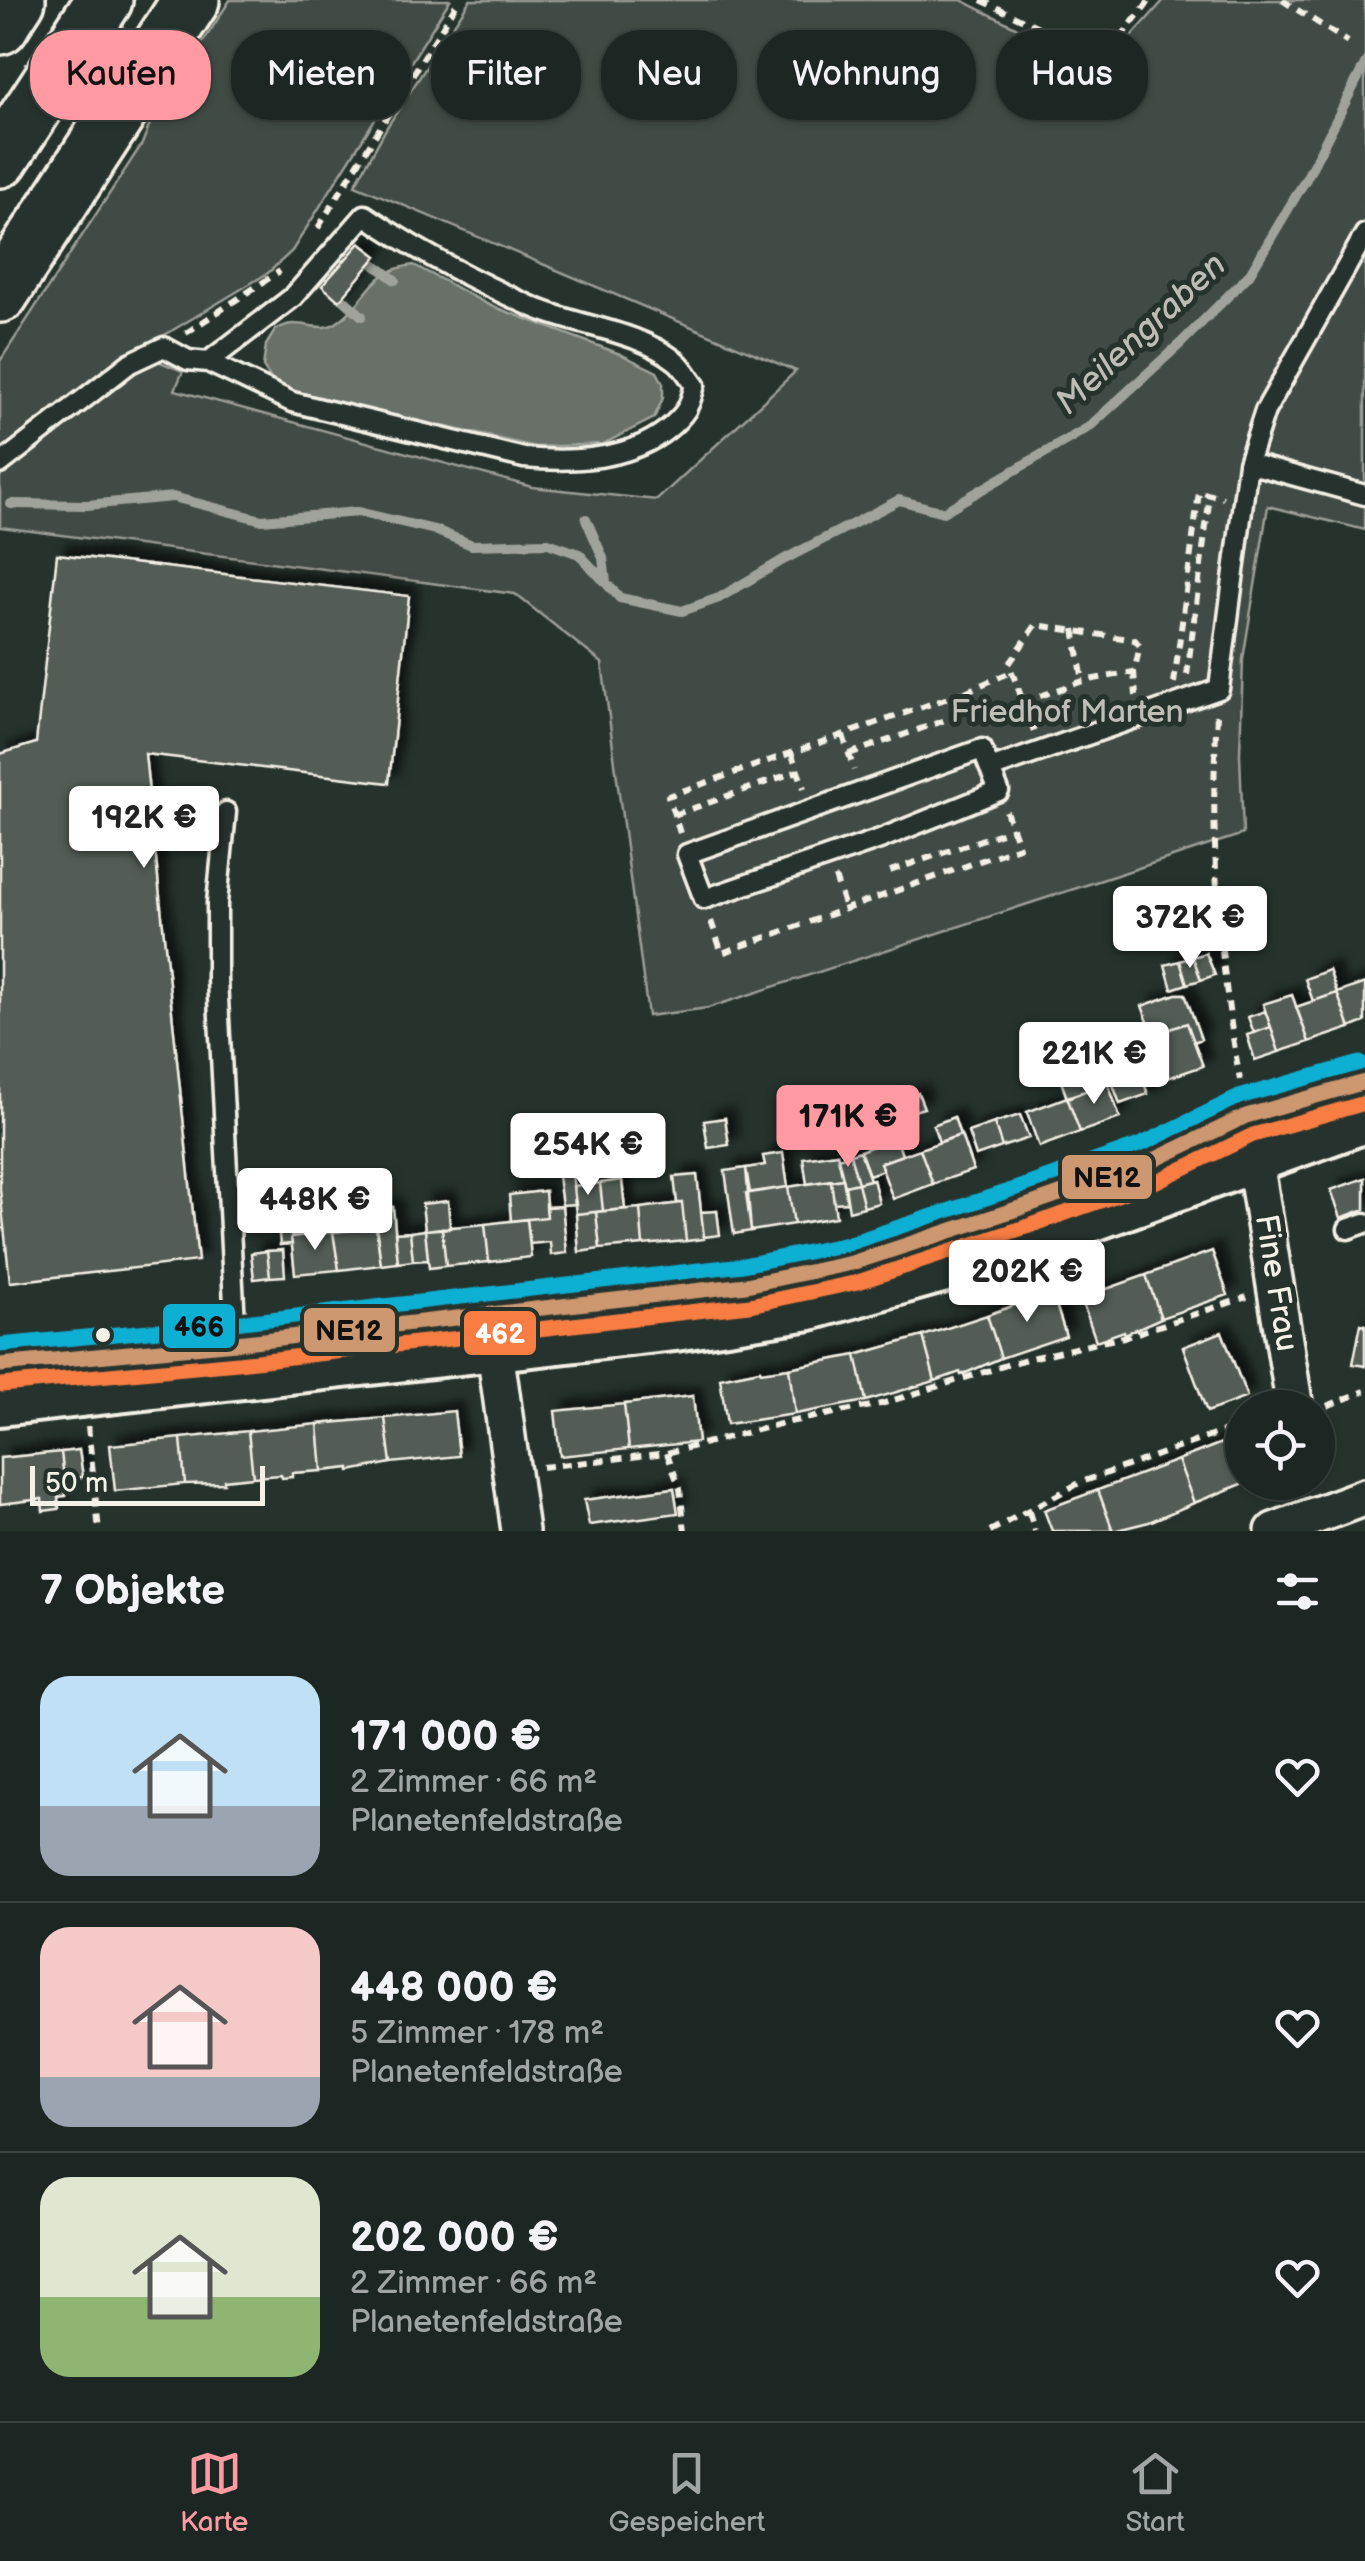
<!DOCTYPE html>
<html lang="de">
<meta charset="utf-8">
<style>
:root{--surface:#1c2622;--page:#29322f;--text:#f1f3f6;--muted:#a0a5a5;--line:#3a4340;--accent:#ff9aa2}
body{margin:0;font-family:"Balsamiq Sans",sans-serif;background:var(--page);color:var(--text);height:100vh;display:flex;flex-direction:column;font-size:38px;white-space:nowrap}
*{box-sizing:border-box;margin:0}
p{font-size:32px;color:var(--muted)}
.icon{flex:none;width:55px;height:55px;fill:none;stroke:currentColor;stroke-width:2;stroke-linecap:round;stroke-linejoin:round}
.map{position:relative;height:1531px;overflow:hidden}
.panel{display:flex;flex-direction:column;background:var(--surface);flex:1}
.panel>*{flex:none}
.banner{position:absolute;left:30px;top:30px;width:1305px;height:90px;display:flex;gap:20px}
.controls{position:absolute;left:1225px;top:1390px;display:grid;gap:20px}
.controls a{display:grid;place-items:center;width:110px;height:110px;border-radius:50%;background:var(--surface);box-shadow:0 2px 8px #0004,0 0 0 2px var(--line);font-size:50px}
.scale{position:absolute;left:30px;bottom:25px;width:235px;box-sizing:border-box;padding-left:10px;border:5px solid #f4f1e8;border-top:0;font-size:28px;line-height:35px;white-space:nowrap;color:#f4f1e8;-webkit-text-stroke:8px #26332d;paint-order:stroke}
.price{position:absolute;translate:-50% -85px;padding:0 22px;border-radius:10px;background:#fff;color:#222;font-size:32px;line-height:65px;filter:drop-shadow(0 2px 5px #0008)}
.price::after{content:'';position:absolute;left:50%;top:60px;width:30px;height:22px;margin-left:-15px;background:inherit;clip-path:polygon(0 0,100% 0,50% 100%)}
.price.selected{background:var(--accent);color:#111}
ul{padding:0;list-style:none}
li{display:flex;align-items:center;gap:30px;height:250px;padding:0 40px}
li+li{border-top:2px solid var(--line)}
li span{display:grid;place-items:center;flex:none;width:280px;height:200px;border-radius:30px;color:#555}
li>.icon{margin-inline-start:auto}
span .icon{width:120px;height:120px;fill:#fffc;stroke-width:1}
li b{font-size:42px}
h2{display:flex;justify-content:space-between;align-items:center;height:120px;padding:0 40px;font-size:42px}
.tag{padding:0 35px;border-radius:40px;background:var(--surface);box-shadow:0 2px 8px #0004,0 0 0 2px var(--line);font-size:35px;line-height:90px}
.tag.selected{background:var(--accent);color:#111}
.tab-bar{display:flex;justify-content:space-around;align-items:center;height:140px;border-top:2px solid var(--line);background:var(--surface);font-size:28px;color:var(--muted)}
.tab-bar a{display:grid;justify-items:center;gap:5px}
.tab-bar .selected{color:var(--accent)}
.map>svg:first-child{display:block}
</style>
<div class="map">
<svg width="1365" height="1531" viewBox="0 0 1365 1531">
<defs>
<filter id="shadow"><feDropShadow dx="9" dy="-9" stdDeviation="5" flood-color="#0009"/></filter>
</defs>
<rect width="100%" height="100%" fill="#26332d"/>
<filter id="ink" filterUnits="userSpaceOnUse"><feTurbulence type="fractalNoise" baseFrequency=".01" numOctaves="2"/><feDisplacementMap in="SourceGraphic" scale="20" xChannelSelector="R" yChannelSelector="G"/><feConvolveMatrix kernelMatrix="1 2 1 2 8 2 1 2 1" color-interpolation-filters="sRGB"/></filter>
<g filter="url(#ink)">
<!-- green -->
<path fill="#414b45" stroke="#9a9e96" stroke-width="2.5" d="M230 0H450L292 251 268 273 128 357 0 455V361L142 144 149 126Z
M470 0H961L1102 70 1164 0H1365V530L1268 506 1243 659 1240 754 1243 834 708 1008 648 1016 602 663 515 594 0 527V477L3 472C52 431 101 389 158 361L183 371 175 390 532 487 657 500 796 371 355 185 387 127Z"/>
<!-- water -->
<path fill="#676f68" stroke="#9fa39b" stroke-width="2.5" d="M414 265 489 305 620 354 657 372 663 383V398L654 418 603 444 536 447 291 392 273 382 263 367 266 345 276 329C282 327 287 324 292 324 308 323 324 333 339 321 371 298 367 271 414 265Z"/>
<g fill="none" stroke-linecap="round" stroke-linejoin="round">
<!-- stream -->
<path stroke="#9fa39b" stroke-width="10" d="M361 254 395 280
M334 291 362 316
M11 504 87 505 173 497 262 520 358 512 435 530 472 545 548 543 579 554 620 598 682 611 719 598 783 560 899 500 943 512 1089 427 1181 343 1249 275 1306 179 1365 64
M586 519 603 558 606 582"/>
</g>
<!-- building -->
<path fill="#525c55" stroke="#f4f1e8" stroke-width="2.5" filter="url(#shadow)" d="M360 243 377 256 339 301 322 286Z
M57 554 409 596 389 783 145 754 198 1261 10 1282 0 1190V754L36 743Z
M1206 953 1215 975 1201 980 1193 957Z
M1193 957 1201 980 1187 984 1180 961Z
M1180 961 1187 984 1172 989 1165 965Z
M1329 970 1337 993 1313 1001 1305 979Z
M1365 983V1022L1350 1028 1337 993Z
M1337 993 1350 1028 1309 1042 1296 1007Z
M1176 994H1185L1201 1039 1194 1042 1187 1023 1153 1035 1142 1006Z
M1292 995 1309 1042 1279 1052 1263 1004Z
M1265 1011 1271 1027 1254 1033 1248 1017Z
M1187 1023 1203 1066 1168 1078 1153 1035Z
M1271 1027 1279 1052 1255 1060 1247 1035Z
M1064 1041 1070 1056 1054 1062 1049 1047Z
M1151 1051 1161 1080 1145 1086 1135 1057Z
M1097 1056 1106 1083 1067 1098 1058 1073Z
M1139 1069 1148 1094 1120 1104 1111 1079Z
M1108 1083 1120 1118 1080 1132 1067 1097Z
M918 1093 924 1108 908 1113 902 1098Z
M1067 1097 1080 1132 1039 1147 1027 1112Z
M1020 1115 1029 1138 1002 1147 994 1123Z
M954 1117 960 1135 939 1142 933 1125Z
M725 1118 729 1145 708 1148 704 1121Z
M994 1123 1002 1147 976 1156 968 1132Z
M961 1135 973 1170 933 1184 920 1149Z
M896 1138 902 1155 880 1163 883 1170 869 1175 860 1151Z
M920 1149 933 1184 893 1199 880 1163Z
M860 1151 870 1180 858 1183 850 1154Z
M783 1153 788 1187 750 1193 746 1168 765 1165 763 1156Z
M837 1153 843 1179 807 1184 803 1158Z
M850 1154 858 1183 845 1186 838 1158Z
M746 1168 751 1231 734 1234 725 1171Z
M572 1174 576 1204 562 1205 558 1176Z
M697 1175 704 1239 686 1241 682 1203H677L674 1177Z
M1365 1178V1209L1341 1218 1331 1190Z
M843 1179 847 1202 834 1203 831 1181Z
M873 1179 879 1203 864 1207 858 1183Z
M622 1180 625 1209 603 1211 600 1183Z
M831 1180 836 1217 794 1224 788 1187Z
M600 1183 603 1211 576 1214 573 1186Z
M858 1183 864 1207 849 1211 845 1186Z
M788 1187 794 1224 751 1231 746 1193Z
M545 1191 547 1217 511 1221 509 1195Z
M448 1201 450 1228 425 1230 422 1204Z
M682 1203 686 1241 643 1245 640 1208Z
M562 1206 567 1253 551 1255 550 1242 530 1244 527 1219 547 1217 546 1207Z
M393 1207 398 1263 381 1265 374 1209Z
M640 1208 643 1245 600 1249 596 1212Z
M312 1209 315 1234 291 1237 292 1244 280 1245 277 1213Z
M717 1211 720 1235 704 1237 701 1212Z
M596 1212 600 1249 579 1252 576 1214Z
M527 1219 531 1257 489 1262 485 1224Z
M485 1224 489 1262 446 1266 442 1228Z
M376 1228 381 1265 339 1270 333 1232Z
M442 1228 446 1266 429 1268 425 1230Z
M425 1230 428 1260 413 1261 410 1232Z
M333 1232 339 1270 295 1274 291 1237Z
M410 1232 413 1261 398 1263 395 1233Z
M283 1250 285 1276 270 1277 267 1251Z
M267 1251 270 1277 254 1279 251 1253Z
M1212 1251 1228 1295 1161 1318 1146 1275Z
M1146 1275 1161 1318 1125 1334 1124 1331 1096 1341 1081 1298Z
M1052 1292 1066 1336 1001 1358 987 1315Z
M987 1315 1001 1358 961 1375 960 1372 935 1381 923 1336Z
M1361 1324 1365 1325V1366L1353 1364Z
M1222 1332 1247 1397 1207 1412 1183 1347Z
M923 1336 935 1381 866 1401 856 1355Z
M856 1355 866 1401 795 1414 789 1368Z
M789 1368 795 1414 727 1424 720 1378 760 1370 761 1372Z
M693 1396 698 1442 629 1449 624 1404Z
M624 1404 629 1449 560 1456 555 1411Z
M454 1411 459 1456 391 1463 385 1418Z
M385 1418 391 1463 350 1471V1468L322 1471 318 1424Z
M318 1424 322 1471 292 1473V1477L282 1478 281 1475 253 1477 248 1431Z
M248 1431 253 1477 224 1480V1483L185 1484 181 1438Z
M181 1438 185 1484 115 1491 110 1445Z
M1232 1439 1242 1468V1482H1247L1194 1503 1178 1460Z
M79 1450 83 1477 64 1478 61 1452Z
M61 1452 66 1496 58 1497 59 1509 43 1511 42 1499 0 1504V1458Z
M1178 1460 1194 1503 1149 1522 1113 1531 1098 1490Z
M674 1488 678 1513 589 1525 584 1500Z
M1098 1490 1113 1531H1052L1044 1510Z"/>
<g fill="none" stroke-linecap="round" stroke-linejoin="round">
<!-- service casing -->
<g stroke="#f4f1e8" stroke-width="25">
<path id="service" d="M1248 463 1365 495
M0 464 130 363 164 347 188 360 208 362 292 402 524 458C578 463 646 459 683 414 690 406 692 395 695 385 689 378 684 367 676 361 636 330 579 327 533 307 474 281 418 252 365 215L293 297 208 362
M990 769 982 749 687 854 704 899 880 839 999 791 990 769 1219 689 1248 463 1265 411 1365 234
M226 812 217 903V979L236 1343
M1348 1229 1365 1223"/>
</g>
<!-- minor casing -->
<g stroke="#f4f1e8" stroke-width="42">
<path id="minor" d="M1251 1137 1295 1408
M495 1350 520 1531
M1274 1531 1365 1497"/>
</g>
<!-- tertiary casing -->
<g stroke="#f4f1e8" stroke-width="50">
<path id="tertiary" d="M0 1365 236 1343 746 1285 852 1263 1023 1207 1150 1162 1246 1116 1365 1082
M0 1404 675 1329 810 1308 977 1261 1365 1121"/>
</g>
<!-- motorway casing -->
<g stroke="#f4f1e8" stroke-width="62">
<path id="motorway" d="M0 26 17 0
M0 159 104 0
M0 294 191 0"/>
</g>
<!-- path -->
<path stroke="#f4f1e8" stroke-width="6" stroke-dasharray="10 8" stroke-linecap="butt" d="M981 0 1104 58 1150 0
M1282 0 1348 42
M318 228 459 0
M186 333 280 271
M1074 629 1083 681
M1187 675 1210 495
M1174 683 1199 492 1223 498
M965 692 1011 672
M1023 702 1083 681 1134 672
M1217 715C1209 836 1219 961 1240 1080
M1034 731 1009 664 1036 625 1135 640 1140 646 1134 672 1136 696
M843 735 854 770
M791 752 804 788
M849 754 971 711
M674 815 798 771
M680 833 668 796 965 692 976 728
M890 871 1013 829
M835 877 846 911
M711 921 722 953 1019 847 1006 811
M1327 1406 1365 1391
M88 1426 99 1531
M667 1453 680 1489 685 1531
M542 1467 667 1453 784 1423 881 1404 1026 1359 1128 1336 1247 1297
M1029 1512 1035 1531
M990 1531 1079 1483 1242 1425"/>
<!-- service -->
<use href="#service" stroke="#26332d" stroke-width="18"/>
<!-- minor -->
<use href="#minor" stroke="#26332d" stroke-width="35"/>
<!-- tertiary -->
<use href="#tertiary" stroke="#26332d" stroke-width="42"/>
<!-- motorway -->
<use href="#motorway" stroke="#26332d" stroke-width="55"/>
<!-- bus-1 casing -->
<g stroke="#26332d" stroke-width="22">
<path id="bus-1" d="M0 1365 236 1343 746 1285 852 1263 1023 1207 1150 1162 1246 1116 1365 1082"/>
</g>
<!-- bus-2 casing -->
<g stroke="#26332d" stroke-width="22">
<path id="bus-2" d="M2 1385 238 1363 750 1305 858 1282 1029 1226 1157 1181 1253 1135 1365 1103"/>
</g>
<!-- bus-3 casing -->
<g stroke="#26332d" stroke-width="22">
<path id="bus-3" d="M0 1345 234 1323 743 1265 847 1244 1017 1188 1142 1144 1239 1097 1360 1063"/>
</g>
<!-- bus-1 -->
<use href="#bus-1" stroke="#cd976f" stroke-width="15"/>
<!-- bus-2 -->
<use href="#bus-2" stroke="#f77d43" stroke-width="15"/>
<!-- bus-3 -->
<use href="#bus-3" stroke="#0dafd3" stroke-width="15"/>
</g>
</g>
<!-- markers -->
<circle fill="#f4f1e8" stroke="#26332d" stroke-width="4" cx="103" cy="1335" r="9"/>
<g text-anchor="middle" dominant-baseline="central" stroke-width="10" stroke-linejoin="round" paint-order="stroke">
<!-- park labels -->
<g font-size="32" fill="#bebfb7" stroke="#26332d">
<text x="1067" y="712">Friedhof Marten</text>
</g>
<!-- street labels -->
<g font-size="32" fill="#f4f1e8" stroke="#26332d">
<text transform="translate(1276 1283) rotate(81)">Fine Frau</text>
</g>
<!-- water labels -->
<g font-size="35" font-style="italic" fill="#bcbdb5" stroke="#26332d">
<text transform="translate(1141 334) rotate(-43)">Meilengraben</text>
</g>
</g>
<g stroke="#26332d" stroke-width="4">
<rect x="1060" y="1153" width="94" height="48" rx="10" fill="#cd976f"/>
<rect x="161" y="1302" width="76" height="48" rx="10" fill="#0dafd3"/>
<rect x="302" y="1306" width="95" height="48" rx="10" fill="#cd976f"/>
<rect x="462" y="1309" width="76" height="48" rx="10" fill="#f77d43"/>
</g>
<g font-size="28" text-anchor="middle" font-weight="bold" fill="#fff">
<text x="500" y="1343">462</text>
</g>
<g font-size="28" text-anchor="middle" font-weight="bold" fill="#111">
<text x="1107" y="1187">NE12</text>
<text x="199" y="1336">466</text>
<text x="349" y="1340">NE12</text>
</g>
</svg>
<div class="controls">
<a><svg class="icon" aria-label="locate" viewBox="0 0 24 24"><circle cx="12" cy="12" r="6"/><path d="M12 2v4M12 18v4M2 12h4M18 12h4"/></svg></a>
</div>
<div class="scale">50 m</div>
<b class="price" style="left:144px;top:871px">192K €</b>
<b class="price" style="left:1190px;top:971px">372K €</b>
<b class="price" style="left:1094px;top:1107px">221K €</b>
<b class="price selected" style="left:848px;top:1170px">171K €</b>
<b class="price" style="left:588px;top:1198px">254K €</b>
<b class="price" style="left:315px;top:1253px">448K €</b>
<b class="price" style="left:1027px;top:1325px">202K €</b>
<div class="banner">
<a class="tag selected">Kaufen</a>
<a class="tag">Mieten</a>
<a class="tag">Filter</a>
<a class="tag">Neu</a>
<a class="tag">Wohnung</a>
<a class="tag">Haus</a>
</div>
</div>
<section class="panel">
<h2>7 Objekte<svg class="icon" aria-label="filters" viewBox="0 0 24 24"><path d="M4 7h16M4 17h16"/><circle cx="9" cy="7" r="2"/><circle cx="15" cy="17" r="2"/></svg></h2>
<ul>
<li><span style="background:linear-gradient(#bfe0f5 65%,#9aa5b1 0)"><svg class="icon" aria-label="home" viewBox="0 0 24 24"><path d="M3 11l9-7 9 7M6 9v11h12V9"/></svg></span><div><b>171 000 €</b><p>2 Zimmer · 66 m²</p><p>Planetenfeldstraße</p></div><svg class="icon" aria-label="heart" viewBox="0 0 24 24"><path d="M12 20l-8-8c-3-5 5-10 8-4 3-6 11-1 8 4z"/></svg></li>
<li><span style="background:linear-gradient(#f6c9c9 75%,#9aa5b1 0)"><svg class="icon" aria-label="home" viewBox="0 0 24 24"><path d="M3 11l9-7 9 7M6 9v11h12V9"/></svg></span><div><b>448 000 €</b><p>5 Zimmer · 178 m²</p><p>Planetenfeldstraße</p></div><svg class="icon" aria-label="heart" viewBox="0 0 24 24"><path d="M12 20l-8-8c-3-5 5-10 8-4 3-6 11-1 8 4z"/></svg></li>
<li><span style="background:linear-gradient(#dfe7d0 60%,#8fb573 0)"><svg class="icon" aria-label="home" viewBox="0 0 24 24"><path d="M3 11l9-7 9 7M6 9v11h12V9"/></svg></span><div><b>202 000 €</b><p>2 Zimmer · 66 m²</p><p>Planetenfeldstraße</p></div><svg class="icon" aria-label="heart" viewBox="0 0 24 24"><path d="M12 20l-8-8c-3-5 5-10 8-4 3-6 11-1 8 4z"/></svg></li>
</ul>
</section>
<nav class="tab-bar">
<a class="selected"><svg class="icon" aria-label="map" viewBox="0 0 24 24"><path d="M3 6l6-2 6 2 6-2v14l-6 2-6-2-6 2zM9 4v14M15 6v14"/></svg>Karte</a>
<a><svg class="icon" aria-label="saved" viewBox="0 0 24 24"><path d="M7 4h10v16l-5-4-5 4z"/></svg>Gespeichert</a>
<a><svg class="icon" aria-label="home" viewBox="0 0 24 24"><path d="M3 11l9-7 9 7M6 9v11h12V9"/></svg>Start</a>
</nav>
